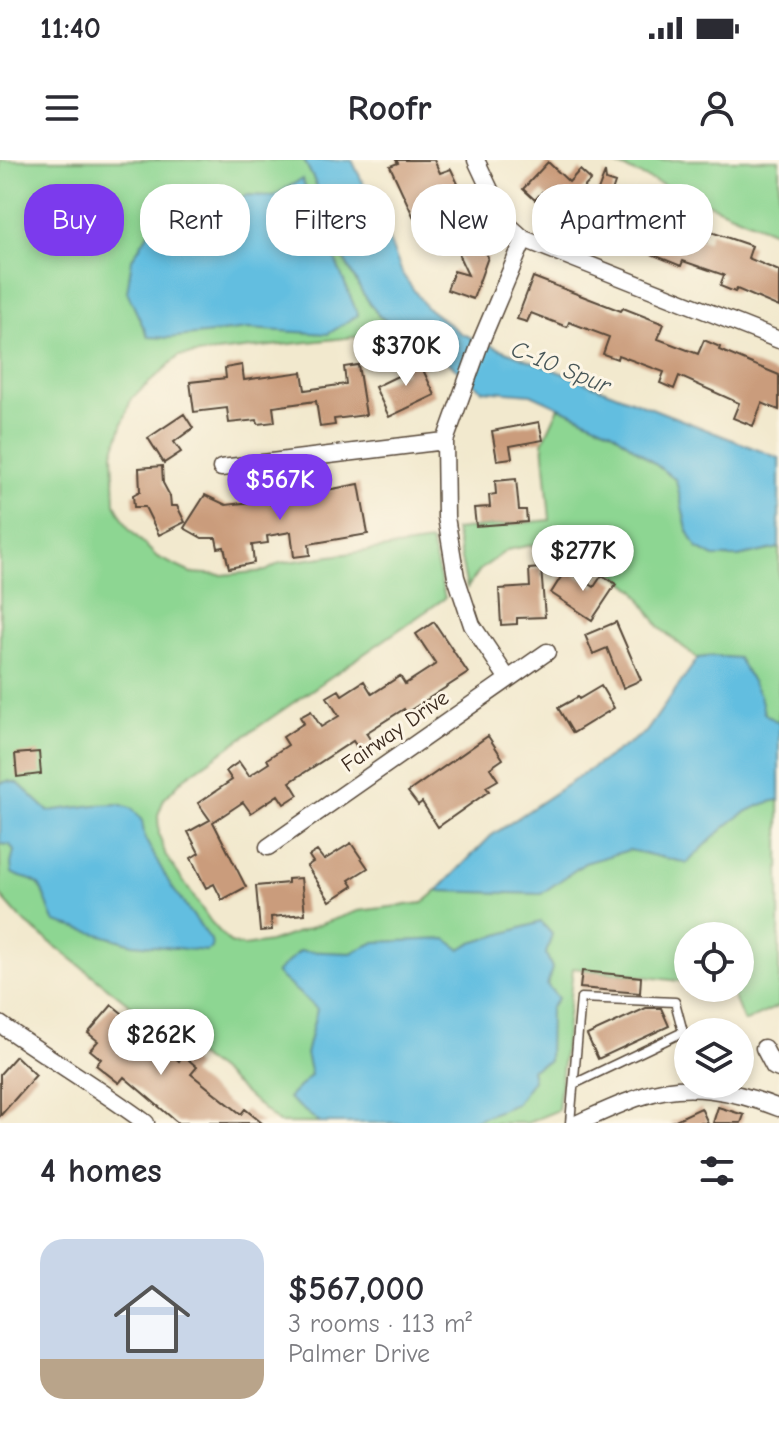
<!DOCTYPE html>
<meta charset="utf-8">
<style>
:root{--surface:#fff;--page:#f7f7f7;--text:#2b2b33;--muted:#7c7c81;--line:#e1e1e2;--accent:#7c3aed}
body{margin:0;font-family:"Comic Neue",sans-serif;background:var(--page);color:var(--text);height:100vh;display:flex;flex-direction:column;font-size:30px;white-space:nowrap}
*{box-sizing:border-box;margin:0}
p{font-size:26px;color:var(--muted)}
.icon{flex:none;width:44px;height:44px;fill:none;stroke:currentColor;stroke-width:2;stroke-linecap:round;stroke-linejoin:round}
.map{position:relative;height:963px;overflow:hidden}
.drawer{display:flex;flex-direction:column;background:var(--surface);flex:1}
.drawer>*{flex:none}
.banner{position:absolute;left:24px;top:24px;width:732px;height:72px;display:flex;gap:16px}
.tools{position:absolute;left:674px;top:762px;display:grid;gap:16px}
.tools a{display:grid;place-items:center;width:80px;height:80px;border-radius:50%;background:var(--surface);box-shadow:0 4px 12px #0003;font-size:40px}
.price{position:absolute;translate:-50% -68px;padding:0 18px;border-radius:28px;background:#fff;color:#222;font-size:26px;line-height:52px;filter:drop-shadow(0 2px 4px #0008)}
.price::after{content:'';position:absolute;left:50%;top:48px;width:24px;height:18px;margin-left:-12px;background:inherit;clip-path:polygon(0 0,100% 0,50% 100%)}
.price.active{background:var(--accent);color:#fff}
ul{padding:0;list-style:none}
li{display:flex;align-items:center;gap:24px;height:200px;padding:0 40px}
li+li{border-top:2px solid var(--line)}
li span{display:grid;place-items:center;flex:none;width:224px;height:160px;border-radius:24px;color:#555}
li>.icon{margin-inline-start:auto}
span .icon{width:96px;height:96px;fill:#fffc;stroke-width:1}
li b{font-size:34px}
h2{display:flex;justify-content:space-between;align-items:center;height:96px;padding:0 40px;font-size:34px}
.chip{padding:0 28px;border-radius:32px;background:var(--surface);box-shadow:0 4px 12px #0003;font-size:28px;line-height:72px}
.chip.active{background:var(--accent);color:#fff}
.status{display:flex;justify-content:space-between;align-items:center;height:56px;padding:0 40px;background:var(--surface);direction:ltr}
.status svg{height:22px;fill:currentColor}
header{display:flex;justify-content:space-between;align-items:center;height:104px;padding:0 40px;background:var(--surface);font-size:36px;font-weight:700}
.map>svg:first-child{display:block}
</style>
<div class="status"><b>11:40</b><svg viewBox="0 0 49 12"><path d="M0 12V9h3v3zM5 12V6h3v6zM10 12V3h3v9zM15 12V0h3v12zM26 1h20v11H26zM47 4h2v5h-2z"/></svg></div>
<header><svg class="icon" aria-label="menu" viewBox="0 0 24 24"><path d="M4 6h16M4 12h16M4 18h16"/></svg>Roofr<svg class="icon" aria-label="person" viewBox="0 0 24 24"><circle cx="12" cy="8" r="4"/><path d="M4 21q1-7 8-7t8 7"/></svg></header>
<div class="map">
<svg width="779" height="963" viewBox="0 0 779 963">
<rect width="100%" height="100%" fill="#fcf5e5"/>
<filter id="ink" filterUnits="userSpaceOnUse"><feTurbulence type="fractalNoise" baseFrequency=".0125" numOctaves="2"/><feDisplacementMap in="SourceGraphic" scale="16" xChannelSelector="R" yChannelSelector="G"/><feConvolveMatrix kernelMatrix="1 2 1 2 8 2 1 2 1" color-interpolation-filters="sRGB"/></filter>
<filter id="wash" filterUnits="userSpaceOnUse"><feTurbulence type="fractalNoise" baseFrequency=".006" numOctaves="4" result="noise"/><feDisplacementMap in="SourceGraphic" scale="32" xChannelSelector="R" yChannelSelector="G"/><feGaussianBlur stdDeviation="1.8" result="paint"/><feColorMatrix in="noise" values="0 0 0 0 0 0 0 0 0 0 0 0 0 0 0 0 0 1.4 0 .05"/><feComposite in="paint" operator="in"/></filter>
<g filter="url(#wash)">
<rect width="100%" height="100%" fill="#f2e9ce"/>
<!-- green -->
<path fill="#8dd692" stroke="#648058" stroke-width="2" d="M0 0H304L316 24 340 92 362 132 379 156 401 172 179 196 131 239 113 293 115 344 129 369 157 397 191 413 222 415 266 411 280 403 431 382 445 438 184 618 164 639 158 655 159 675 166 696 211 762 230 783 244 786 270 782 358 751 423 743 437 731 491 676 646 572 698 499 660 468 635 430 598 401 567 386 537 384 507 390 480 410 467 428 455 370 550 360 543 282 559 247 612 271 676 320 738 397 779 388V846L744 862 730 828H740V776H688V822L573 808 558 950 527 963H279L217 909 181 885 22 760 0 735Z
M605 0H779V74L767 69Z"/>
<!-- water -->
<path fill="#62bee0" stroke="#4e747f" stroke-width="2" d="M304 0H352L382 63 403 115 426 147 462 174 779 298V388L738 397H714L697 388 687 369 676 320 612 271 531 234 482 230 432 189 379 156 362 132 340 92 316 24Z
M302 19 358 155 328 174 248 169 168 178 148 177 127 132 132 99 166 45 194 28 206 30 215 44 228 57 245 35 273 36Z
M713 496 738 498 760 535 764 553 779 563V640C740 646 715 677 687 703L629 690 585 703 541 734 437 731 491 676 646 572 698 498Z
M8 621 18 623 48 651 95 645 119 644 133 649 142 661 145 679 171 726 211 780 212 788 206 791 133 784 55 762C49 752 44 730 38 724 30 717 20 719 12 713L11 704 14 691 10 685 0 684V623Z
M541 762 552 774 546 794 552 808 547 825 558 838 550 849 549 901 531 909 533 920 516 944 468 963H320L288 938 311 915 306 894 317 849 276 813 300 791 351 793 375 782 446 779 460 789 469 784Z"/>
<g id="blocks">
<!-- building -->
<path fill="#ca9c7b" d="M396 0H434L440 13 451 9 458 24 444 30 461 67 470 63 471 60 488 97 473 139 447 130 454 111 468 115 459 96 464 81 438 93 427 70 421 73 390 6 398 3Z
M548 2 569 22 580 10 591 20 562 51 542 32 535 40 523 29Z
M605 12 606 20 615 23 611 35 654 52 662 32 675 37 664 64 707 82 711 72 752 86 748 98 779 111V147L737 129 735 132 720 126 724 115 683 101 681 106 639 89 641 85 615 75 617 69 588 57Z
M533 117 621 151 623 148 664 164 658 179 698 194 704 180 720 187 719 190 779 215V250L762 243 753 266 733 258 739 243 679 216 674 229 660 223 664 212 618 195 617 199 603 194 609 177 569 162 567 167 531 153 527 162 517 159Z
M415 193 435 235 389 257 375 227 406 212 400 200Z
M242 205 244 220 302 212 305 230 346 224 344 207 358 205 366 255 334 259 335 265 320 267 316 241 273 247 275 262 258 264 257 260 229 263 227 248 194 252 190 222 226 218 225 208Z
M184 254 193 268 174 282 181 292 164 303 148 278Z
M539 262 543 280 510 286 512 298 497 300 492 271Z
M162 306 163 323 170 336 171 346H177L185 362 159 375 145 347H134L133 335 140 331 139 308Z
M516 319 519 350H526L527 362 476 366 474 348 490 347 489 335 496 334 495 321Z
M359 324 368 374 309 384 310 395 294 397 291 372 267 376 268 383 252 385 254 403 229 408 224 387 218 388 216 378H202L184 368 205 335 226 345 251 342 250 332 268 329 270 344 312 338 311 333Z
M541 408 545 457 517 458V464L501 465 499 429 530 427 529 409Z
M566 409 594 427 602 415 616 424 592 460 551 433Z
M434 462 468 513 406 553 404 549 366 573 372 582 359 590 353 581 290 622 298 635 284 644 278 635 251 653 243 642 213 662 246 727 222 740 214 724 206 728 191 698 199 693 188 672 210 660 198 643 232 620 226 611 239 602 249 616 269 603 267 599 288 585 283 577 304 563 300 557 311 551 321 567 339 556 327 537 339 530 342 535 364 521 372 534 400 516 405 524 436 504 416 474Z
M616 462 641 520 623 528 607 488 593 494 585 475Z
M601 526 614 548 573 573 558 548 578 537 579 539Z
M488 576 503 599 490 608 498 620 486 627 489 631 438 667 422 642 418 645 408 632Z
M39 592 41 614 17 617 15 594Z
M351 683 368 708 349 720 353 726 330 741 307 706 313 702 309 696 317 691 324 700Z
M301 718 305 754 271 757 272 770 260 771 256 726 288 723V719Z
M582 811 641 817 640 833 580 828Z
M112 845 128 858 116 873 146 898 157 883 179 901 183 895 197 907 191 914 241 954 245 949 262 963H178L124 917 119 923 96 905 101 899 90 890 98 881 88 873Z
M646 848H661L669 866 598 899 587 875Z
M16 896 36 915 0 956V914Z
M718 947 744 955 741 963H713Z
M701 948 708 963H669Z"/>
</g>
</g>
<g filter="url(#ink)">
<use href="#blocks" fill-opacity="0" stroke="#564738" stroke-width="2"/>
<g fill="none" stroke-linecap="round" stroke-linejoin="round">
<!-- service casing -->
<g stroke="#564738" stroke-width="11">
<path id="service" d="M570 963 581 838 675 842 683 872 574 924"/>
</g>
<!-- minor casing -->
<g stroke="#564738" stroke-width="19">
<path id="minor" d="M476 0 505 62 524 79 779 180
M221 308 445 281
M508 519 472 465 456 417 446 357 445 281 481 181 524 79
M268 687 547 492
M0 864C48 898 99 928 146 963
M764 888 774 907 779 909
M578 963C598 954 619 944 640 937 687 920 735 931 779 948"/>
</g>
<!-- service -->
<use href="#service" stroke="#fff" stroke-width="8"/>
<!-- minor -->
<use href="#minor" stroke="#fff" stroke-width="16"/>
</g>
</g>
<g text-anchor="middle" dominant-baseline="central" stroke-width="6" stroke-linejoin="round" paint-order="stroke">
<!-- street labels -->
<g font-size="22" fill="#3b2a1e" stroke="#fcf5e5">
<text transform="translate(395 571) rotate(-35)">Fairway Drive</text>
</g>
<!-- water labels -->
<g font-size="24" font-style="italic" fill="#475658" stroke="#fcf5e5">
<text transform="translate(561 207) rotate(22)">C-10 Spur</text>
</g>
</g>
</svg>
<div class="tools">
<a><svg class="icon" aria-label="locate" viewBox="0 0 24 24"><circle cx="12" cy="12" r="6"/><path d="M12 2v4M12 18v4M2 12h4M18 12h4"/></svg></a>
<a><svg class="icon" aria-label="layers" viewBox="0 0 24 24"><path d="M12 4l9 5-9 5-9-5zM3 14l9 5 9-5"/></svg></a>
</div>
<b class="price" style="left:406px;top:228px">$370K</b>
<b class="price active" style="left:280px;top:362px">$567K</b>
<b class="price" style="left:583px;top:433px">$277K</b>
<b class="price" style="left:161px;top:917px">$262K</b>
<div class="banner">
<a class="chip active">Buy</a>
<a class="chip">Rent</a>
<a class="chip">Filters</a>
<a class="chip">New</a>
<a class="chip">Apartment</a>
</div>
</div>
<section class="drawer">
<h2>4 homes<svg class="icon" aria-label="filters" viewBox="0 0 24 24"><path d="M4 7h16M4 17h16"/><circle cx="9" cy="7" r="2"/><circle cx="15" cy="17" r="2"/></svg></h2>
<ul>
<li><span style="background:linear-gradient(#c9d6e8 75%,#b9a48a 0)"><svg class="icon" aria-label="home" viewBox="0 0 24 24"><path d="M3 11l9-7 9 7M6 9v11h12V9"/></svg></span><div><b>$567,000</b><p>3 rooms · 113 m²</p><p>Palmer Drive</p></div></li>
</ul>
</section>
